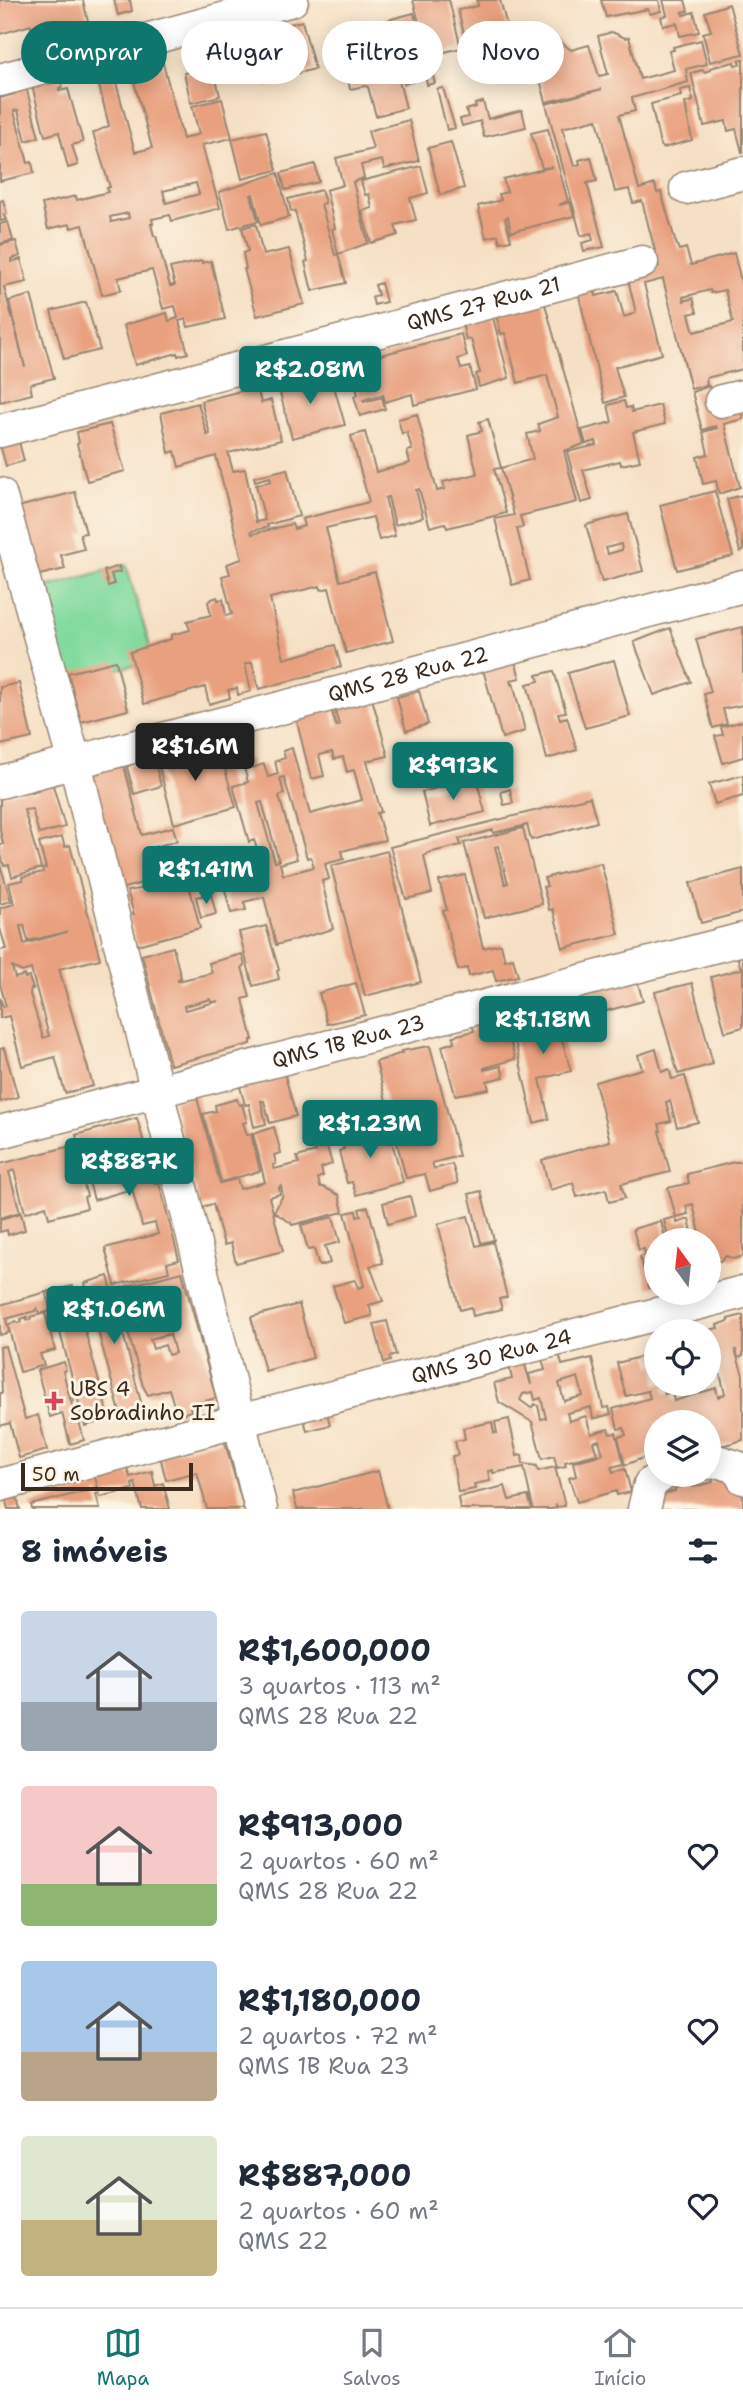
<!DOCTYPE html>
<html lang="pt">
<meta charset="utf-8">
<style>
:root{--surface:#fff;--page:#f6f6f7;--text:#1f2937;--muted:#747a83;--line:#e0e1e3;--accent:#0f766e}
body{margin:0;font-family:"Shantell Sans",sans-serif;background:var(--page);color:var(--text);height:100vh;display:flex;flex-direction:column;font-size:26px;white-space:nowrap}
*{box-sizing:border-box;margin:0}
p{font-size:23px;color:var(--muted)}
.icon{flex:none;width:38px;height:38px;fill:none;stroke:currentColor;stroke-width:2;stroke-linecap:round;stroke-linejoin:round}
.map{position:relative;height:1509px;overflow:hidden}
.sheet{display:flex;flex-direction:column;background:var(--surface);flex:1}
.sheet>*{flex:none}
.banner{position:absolute;left:21px;top:21px;width:702px;height:63px;display:flex;gap:14px}
.needle{width:46px;rotate:345deg}
.controls{position:absolute;left:644px;top:1228px;display:grid;gap:14px}
.controls a{display:grid;place-items:center;width:77px;height:77px;border-radius:50%;background:var(--surface);box-shadow:0 4px 18px #0003;font-size:35px}
.scale{position:absolute;left:21px;bottom:18px;width:172px;box-sizing:border-box;padding-left:7px;border:4px solid #3b2a1e;border-top:0;font-size:19px;line-height:24px;white-space:nowrap;color:#3b2a1e;-webkit-text-stroke:5px #fcf5e5;paint-order:stroke}
.price{position:absolute;translate:-50% -60px;padding:0 16px;border-radius:7px;background:var(--accent);color:#fff;font-size:23px;line-height:46px;filter:drop-shadow(0 2px 4px #0008)}
.price::after{content:'';position:absolute;left:50%;top:42px;width:21px;height:16px;margin-left:-10px;background:inherit;clip-path:polygon(0 0,100% 0,50% 100%)}
.price.selected{background:#222;color:#fff}
ul{padding:0;list-style:none}
li{display:flex;align-items:center;gap:21px;height:175px;padding:0 21px}
li span{display:grid;place-items:center;flex:none;width:196px;height:140px;border-radius:7px;color:#555}
li>.icon{margin-inline-start:auto}
span .icon{width:84px;height:84px;fill:#fffc;stroke-width:1}
li b{font-size:30px}
h2{display:flex;justify-content:space-between;align-items:center;height:84px;padding:0 21px;font-size:30px}
.pill{padding:0 24px;border-radius:32px;background:var(--surface);box-shadow:0 4px 18px #0003;font-size:24px;line-height:63px}
.pill.selected{background:var(--accent);color:#fff}
.menu{display:flex;justify-content:space-around;align-items:center;height:98px;border-top:2px solid var(--line);background:var(--surface);font-size:19px;color:var(--muted)}
.menu a{display:grid;justify-items:center;gap:4px}
.menu .selected{color:var(--accent)}
.map>svg:first-child{display:block}
</style>
<div class="map">
<svg width="743" height="1509" viewBox="0 0 743 1509">
<rect width="100%" height="100%" fill="#fcf5e5"/>
<filter id="ink" filterUnits="userSpaceOnUse"><feTurbulence type="fractalNoise" baseFrequency=".0143" numOctaves="2"/><feDisplacementMap in="SourceGraphic" scale="14" xChannelSelector="R" yChannelSelector="G"/><feConvolveMatrix kernelMatrix="1 2 1 2 8 2 1 2 1" color-interpolation-filters="sRGB"/></filter>
<filter id="wash" filterUnits="userSpaceOnUse"><feTurbulence type="fractalNoise" baseFrequency=".00686" numOctaves="4" result="noise"/><feDisplacementMap in="SourceGraphic" scale="28" xChannelSelector="R" yChannelSelector="G"/><feGaussianBlur stdDeviation="1.57" result="paint"/><feColorMatrix in="noise" values="0 0 0 0 0 0 0 0 0 0 0 0 0 0 0 0 0 1.4 0 .05"/><feComposite in="paint" operator="in"/></filter>
<g filter="url(#wash)">
<rect width="100%" height="100%" fill="#f6e0c5"/>
<!-- green -->
<path fill="#82da9f" stroke="#5e825e" stroke-width="2" d="M126 565 154 660 67 682 43 588Z"/>
<g id="blocks">
<!-- building -->
<path fill="#e9a07f" fill-rule="evenodd" d="M0 0H83L89 26 34 40 31 25 0 34Z
M114 0H130L132 11 118 15Z
M413 0H449L461 48 428 56Z
M477 0H500L511 41 468 50 458 10 478 6Z
M601 0H659L661 11 650 14 648 9 606 17Z
M663 0H685L688 11 682 12 683 15 694 12 699 32 680 36 677 23 663 26 661 17 667 15Z
M729 4 743 54 710 62 703 33 711 31 705 12Z
M414 13 428 67H430L435 83 427 85 426 78 404 84 387 20Z
M302 21 315 69 264 81 251 34Z
M612 32 625 38 629 37 640 79 674 70 669 51 674 50 673 47 701 40 707 64 686 69 688 82 632 98 635 111 619 115 639 189 655 184 657 193 661 192 675 240 679 250 686 248 691 265 734 253 743 289V369L706 378 707 385 691 389 663 279 644 284 662 354 615 367 624 397 605 403 577 288 593 284 596 296 617 291 624 317 636 313 627 275 659 266 642 201 633 203 629 189 615 192 597 119 562 128 574 166 580 164 579 160 591 157 597 181 587 183 604 247 584 251 582 243 593 240 591 233 581 236 546 104 602 89 546 102 540 80 544 79 540 65 536 67 531 44 554 37 571 50 589 45 599 76 608 74 598 36ZM710 290 711 293 725 290 733 322 694 332 689 314 697 312 693 298 684 301 683 297Z
M386 36 390 50 383 52 389 75 397 73 406 108 376 116 368 87 365 86 350 89 348 79 363 76 355 44Z
M158 44 183 139 199 134 192 106 222 99 232 138 202 145 220 208 172 221 170 215 152 219 153 224H151L154 236H156L170 286 175 285 170 268 202 261V263L211 261 225 319 188 327 186 319 179 321 188 353 178 356 177 353 135 365 124 325 167 313 169 321 178 318 175 306 163 309 152 270 118 278 121 290 102 295 83 225 71 228 70 224 48 229 42 204 76 196 77 200 108 192 107 188 110 187 93 133 109 126 93 61 109 57 135 152 152 148 126 52ZM196 183 199 194 166 203 163 191ZM128 213 129 218 111 222 110 217Z
M743 59V152H742L736 129 728 131 726 121 704 126 691 73 703 70 704 72 711 70 710 68 734 62 735 65 740 64 739 60Z
M213 66 220 96 191 103 184 73Z
M58 70 62 87 59 88V91L68 89 83 142 72 145 78 165 68 168 59 132 45 136 30 78Z
M24 79 39 137 26 141 18 110 14 111 28 163 32 162 34 173 0 181V98L14 94 11 83Z
M443 88 455 128 447 130 437 89Z
M690 88 693 101 685 103 692 140 663 148 660 144 651 104 681 96 680 90Z
M483 102 488 119 522 110 526 127 484 137 480 121 462 126 460 119 468 117 466 110 476 107 475 104Z
M409 120 419 161 384 169 382 160 361 165 364 178 353 182 368 243 338 254 332 229 335 228 326 190 343 185 336 158 373 149 368 131Z
M548 129 568 201 559 205 570 202 574 216 511 232 508 217 505 218 511 240 500 242 498 235 486 238 478 206 501 200 499 194 507 192 503 179 552 167 542 168 531 133Z
M266 131 277 170 242 179 232 139Z
M451 142 464 188 440 195 428 148Z
M315 164 319 182 285 190 281 173Z
M421 166 428 193 410 198 416 220 395 225 398 235 371 243 362 211 372 208 369 194 365 195 361 181Z
M278 173 289 217 261 225 253 194 251 195 258 221 229 229 219 192Z
M321 190 325 203 321 204 335 255 338 254 346 283 312 291 305 262 308 261 295 211H291L288 199Z
M3 200 7 214 4 215 6 220 0 221V201Z
M8 222 13 240 0 244V224Z
M256 224 263 255 289 249 304 304 257 316 244 269H246L243 253 248 251 242 228Z
M16 241 20 256 11 259V262L21 259 27 282 4 287 25 367 9 301 31 295 54 378 30 384 32 394 0 402V245Z
M381 283 386 302 374 305 372 297 378 295 375 285Z
M543 297 584 444 564 451 577 502 520 516 523 527 517 529 530 580 512 585 495 519 514 515 501 468 533 459 527 434 540 431 538 424 558 417 547 375 518 383 505 333 501 334 495 309Z
M86 302 100 350 64 359 51 311Z
M491 310 509 378 479 387 476 374 480 373 471 339 466 340 461 318Z
M461 334 467 356 458 359 461 369 470 367 476 389 414 405 412 394 385 402 383 394 363 400 364 402 382 397 385 409 360 416 354 396 358 395 350 363Z
M300 376 302 383 331 376 345 425 292 438 277 382Z
M709 386 714 405 743 403V419L724 424 740 487 719 494 716 481 703 484 697 457 708 454 703 432 717 428 716 426 702 430 692 392Z
M257 387 261 403 271 400 281 440 228 453 233 471 245 469 256 522 265 520 256 485 271 481 270 477 255 481 254 477 287 469 299 516 267 525 268 527 251 531 252 534 292 524 294 529 304 526 302 519 369 502 351 436 365 432 376 472 410 463 407 451 412 450 407 432 402 434 398 419 417 414 437 491 445 489 443 482 477 474 468 435 482 431 479 422 488 419 501 468 494 469 506 513 447 528 445 523 430 527 419 489 416 490 423 517 395 525 388 497 385 498 395 536 379 540 373 517 326 528 340 581 375 572 393 641 346 653 329 588 321 590 320 586 270 598 284 659 335 645 341 667 259 689 252 662 245 664 251 691 238 695 237 688 228 690 230 698 209 704 205 687 144 704 130 652 171 639V635L190 630 187 621 211 615 208 602 212 599 217 597 218 600 223 599 226 616 232 614 222 576 230 574 227 564 242 559 216 456 179 467 175 451 169 453 161 413 198 403 207 435 210 434 201 401Z
M624 401 626 408 631 407 632 412 660 405 665 424 633 432 640 461 621 465 620 461 583 470 592 500 581 503 567 452 597 445 596 441 586 444 582 430 612 422 608 405Z
M110 424 125 471 87 481 77 444 79 443 77 432Z
M17 434 24 461 6 466 0 445Z
M715 491 733 556 677 570 660 505Z
M75 492 86 533 80 534 84 549 61 555 65 569 35 576 18 507Z
M743 495V551L740 552 727 499Z
M628 514 643 571 602 582 586 525ZM621 544 622 550 608 554 606 548Z
M119 566 120 572 111 574 114 584 108 586 104 571Z
M743 627V705L723 709 727 724 713 728 704 694 711 692 696 639Z
M670 628 691 682 654 695 634 642Z
M514 657 520 678 510 680 511 684 513 683 525 731 502 738 482 666Z
M614 660 630 716 585 728 568 673Z
M116 661 128 710 81 722 68 673Z
M554 671 566 712 558 713 560 719 567 717 577 750 547 759 527 684 539 681 537 675Z
M19 683 32 738 0 745V687Z
M419 691 428 724 406 731 397 697Z
M371 695 388 756 367 761 381 812 377 813 385 840 342 851 344 859 325 864 329 879 322 881 333 929 276 945 264 897 244 902 246 910 231 913 225 890 260 881 251 851 257 849 254 840 249 842 233 786 248 782 242 761 250 759 252 768 264 764 268 777 278 774 275 761 285 758 283 751 292 748 310 814 362 800 354 770 347 772 343 757 334 759 332 752 319 755 324 776 311 779 296 718 331 708 336 726 339 725 334 708ZM284 777 307 858 311 857 314 867 283 875 280 864 297 859 279 796 284 794 280 778ZM262 802 279 861 275 862 258 803Z
M743 721V757L723 763 715 736 723 735 721 727Z
M175 746 179 758 218 746 236 807 174 824 155 751Z
M152 752 161 786 134 794 127 767Z
M123 762 142 835 173 827 177 841 146 849 154 882 186 873 200 928 137 945 129 915 134 914 127 891 147 888 146 882 120 889 89 771Z
M743 775V796L715 804 709 784Z
M476 778 485 812 430 826 422 792Z
M52 782 65 827 39 834 32 809 24 810 41 868 12 877 9 865 4 866 0 851V844H3L0 830V796L30 788 31 792 38 790 36 786Z
M510 789 513 803 504 805 501 792Z
M590 797 597 822 531 840 527 825 493 833V830L459 839 461 845 428 853 424 856 432 893 406 899 390 847Z
M523 828 542 904 484 918 464 843ZM498 846 508 883 505 884 495 847Z
M62 837 65 847 70 845 100 959 59 969 93 1086 65 1093 55 1057 22 1066 9 1016 0 1018V998L3 1007 6 1006 0 984V950L6 949 0 928V908L14 904 9 883 23 880 22 877 43 872 42 869 46 868 39 843ZM24 925 28 941 67 932 24 944 20 926ZM12 967 22 972 31 969 49 1036 43 1038 30 994 31 989H33L29 977 25 978 24 975 15 978Z
M387 851 421 982 365 996 331 866Z
M601 863 619 934 563 948 553 909 549 910 548 905 543 887 547 886 544 878Z
M0 864 11 901 0 904Z
M743 869V912L701 923 690 883Z
M465 875 483 948 501 944 505 960 513 958 518 976 496 981 493 970 469 976 467 968 458 970 443 911 447 910 439 881Z
M211 894 216 914 201 918 196 897Z
M266 926 279 970 277 971 279 979 253 986 239 932Z
M173 947 181 978 178 979V981L212 973 209 963 242 954 245 966 242 967 250 997 243 999 253 1040H251V1044L170 1065 142 955ZM211 999V1002L219 1001 185 1010 184 1006Z
M743 951V1027L725 1032 711 977 741 969 736 952Z
M637 980 643 1001 577 1019 571 997Z
M356 983 365 1015 327 1024 319 993Z
M692 983 713 1064 678 1074 655 992Z
M571 1012 577 1035 562 1040 571 1071 540 1079 549 1119 534 1123 512 1028Z
M497 1016 501 1031 507 1029 515 1059 484 1068V1070L501 1066 504 1077 487 1081 489 1089 455 1095 442 1046 454 1042 453 1036 474 1031 472 1023Z
M430 1046 459 1156 432 1163 434 1169 452 1164 458 1183 430 1191 425 1174 406 1178 376 1062 402 1053 401 1051Z
M4 1048 18 1097 0 1102V1049Z
M656 1049 662 1072 669 1069 672 1079 685 1076 698 1122 677 1127 670 1101 666 1102 671 1121 659 1124 661 1131H659L670 1172 621 1184 625 1198 609 1202 606 1189 577 1197 573 1183 550 1190 542 1160 610 1141 595 1082 642 1069 638 1055Z
M284 1072 296 1116 270 1123 264 1101H261L266 1124 254 1127 249 1104 245 1105 239 1083Z
M196 1094 220 1183 237 1179 240 1189 265 1182 253 1134 274 1127 281 1153 274 1155 276 1164 273 1165 274 1169 299 1163 297 1157 316 1152 313 1143 325 1140 332 1164 321 1168 323 1176 318 1178 320 1187H323L339 1195 343 1212 292 1225 291 1223 274 1212 283 1195 281 1186 279 1187 280 1194 269 1197 283 1251 236 1263 231 1243 224 1245 213 1204 201 1207 173 1101Z
M237 1099 239 1105 242 1104 247 1122 243 1123 247 1135 251 1134 260 1171 221 1182 203 1114 216 1111 215 1105Z
M137 1118 155 1183 159 1182 179 1260 167 1263 169 1272 115 1285 105 1248 158 1234 155 1223 142 1226 132 1189 94 1200 76 1135Z
M387 1124 403 1182 356 1195 352 1182 347 1183 339 1151 344 1149 340 1136Z
M71 1146 73 1153 75 1152 87 1196 84 1197 87 1208 49 1218 46 1206 25 1213 14 1170 9 1172 20 1212 0 1218V1164Z
M734 1162H743V1256L734 1259 726 1256 720 1261H711L709 1241H702L693 1204 686 1206 688 1214 676 1217 668 1188 689 1183 687 1174Z
M481 1191 494 1240 481 1243 469 1194Z
M410 1196 415 1216 388 1224 383 1203Z
M368 1207 383 1263 370 1266 383 1301 369 1305 372 1316 344 1323 333 1286 355 1280 358 1288 364 1286 345 1213 356 1211 357 1216 361 1215 359 1209Z
M21 1213 25 1230 8 1235 7 1230 0 1232V1219Z
M468 1216 476 1246 493 1242 507 1297 499 1299 502 1309 473 1316 471 1307 460 1310 438 1224Z
M333 1217 340 1242 325 1246 330 1263 319 1266 314 1249 308 1250 301 1225Z
M676 1217 677 1223 689 1219 694 1241H669L664 1220Z
M661 1221 666 1241H656V1286L649 1288 640 1257 645 1255 644 1249 639 1250 633 1229Z
M182 1272 216 1398 190 1405 191 1411 177 1415 169 1389 148 1395 143 1386 116 1289ZM170 1334 175 1353 168 1355 165 1345 153 1349 150 1339Z
M108 1276 143 1410 121 1416 85 1283Z
M73 1286 109 1419 85 1426 49 1291Z
M46 1292 51 1311 39 1314 37 1308 35 1311 6 1319 9 1332 0 1335V1305Z
M299 1304 313 1358 265 1371 251 1317Z
M45 1313 55 1350 40 1354 44 1365 20 1372 8 1325 16 1321 17 1323 22 1322 21 1319 27 1317V1320L31 1319 30 1317Z
M743 1315V1356L738 1358 736 1350H735L743 1375V1440L714 1448 709 1423H656V1453L625 1465 618 1437 626 1435 624 1428 618 1429 613 1409 650 1398 648 1391 626 1396 617 1363 648 1355 651 1366 655 1365 652 1351 656 1350V1384H668L663 1387 665 1394 672 1392 674 1401 716 1388 718 1397 725 1394 709 1330 718 1328 717 1325 729 1321 728 1319Z
M387 1321 396 1355 389 1357 390 1361 384 1363 374 1324Z
M5 1346 25 1419 38 1415 47 1450 19 1458 10 1423 0 1426V1393H2L0 1347Z
M559 1353 562 1365 592 1358 603 1408 609 1407 611 1414 593 1419 591 1407 567 1413 569 1421 586 1416 591 1434 608 1429 610 1434 616 1433 624 1464 611 1467 613 1472 625 1469 631 1492 617 1495 616 1491 577 1502 569 1478 576 1476 573 1462 603 1454 599 1440 593 1442 597 1454 565 1462 566 1466 557 1468 554 1456 542 1459 532 1421V1422L499 1402 494 1383 512 1379 509 1366 524 1362 531 1385 529 1374 545 1370 542 1358ZM578 1377 583 1396 564 1401 559 1383ZM533 1392 535 1400 541 1398 546 1418 541 1419 538 1406 535 1404 531 1408 520 1400 523 1394Z
M64 1362 66 1370 63 1371 70 1399 73 1398 74 1401 71 1402 74 1411 76 1410 84 1440 70 1444 62 1413 50 1417 37 1370Z
M327 1413 330 1425 307 1431 304 1419Z
M509 1419 517 1456 522 1455 523 1464 537 1466 538 1471 555 1467 565 1506 557 1507 556 1504V1508L552 1509H533L524 1467 493 1473V1470L488 1471 490 1481 474 1484 475 1489 458 1492 452 1456 458 1455 455 1441 465 1439 463 1428 492 1422 494 1433H497L495 1422Z
M224 1439 244 1509H207L197 1472 166 1480 160 1456Z
M126 1465 130 1477 152 1471 155 1486 163 1483 170 1509H142L135 1483 132 1484 133 1489 100 1497 99 1493 96 1494 100 1509H32L31 1505 98 1488 94 1474Z
M378 1471 388 1509H297L293 1493Z
M743 1474V1509H657L654 1497 675 1491V1488L692 1484 693 1487 713 1482 712 1478Z
M505 1486 509 1500 528 1496 532 1509H460L458 1497Z
M16 1494 20 1509H8L5 1497Z"/>
</g>
</g>
<g filter="url(#ink)">
<use href="#blocks" fill-opacity="0" stroke="#988572" stroke-width="2"/>
<g fill="none" stroke-linecap="round" stroke-linejoin="round">
<!-- minor casing -->
<g stroke="#988572" stroke-width="35">
<g id="minor">
<path d="M0 80 292 0"/>
<path d="M686 188 743 173"/>
<path d="M721 401 743 396"/>
<path id="s1" d="M0 431 642 262"/>
<path d="M0 494 75 763 261 1509"/>
<path id="s2" d="M0 782 743 586"/>
<path id="s3" d="M0 1132 743 939"/>
<path d="M709 1463 717 1461 737 1467 743 1478"/>
<path id="s4" d="M0 1485 239 1421 743 1292"/>
<path d="M644 1509 650 1484 662 1475"/>
</g>
</g>
<!-- minor -->
<use href="#minor" stroke="#fff" stroke-width="32"/>
</g>
</g>
<!-- markers -->
<path fill="#d1495b" stroke="#fcf5e5" stroke-width="2.5" d="M50.5 1390.5h7v7h7v7h-7v7h-7v-7h-7v-7h7z"/>
<g text-anchor="middle" dominant-baseline="central" stroke-width="6" stroke-linejoin="round" paint-order="stroke">
<!-- street labels -->
<g font-size="21" fill="#3b2a1e" stroke="#fcf5e5">
<text stroke="none"><textPath href="#s1" startOffset="500">QMS 27 Rua 21</textPath></text>
<text stroke="none"><textPath href="#s2" startOffset="422">QMS 28 Rua 22</textPath></text>
<text stroke="none"><textPath href="#s3" startOffset="360">QMS 1B Rua 23</textPath></text>
<text stroke="none"><textPath href="#s4" startOffset="508">QMS 30 Rua 24</textPath></text>
</g>
<!-- poi labels -->
<g font-size="21" fill="#3b2a1e" stroke="#fcf5e5" text-anchor="start">
<text x="70" y="1389">UBS 4<tspan x="70" dy="24">Sobradinho II</tspan></text>
</g>
</g>
</svg>
<div class="controls">
<a><svg class="needle" viewBox="-14 -14 28 28"><path d="M0-13l5 13h-10z" fill="#e53935"/><path d="M0 13l5-13h-10z" fill="#747a83"/></svg></a>
<a><svg class="icon" aria-label="locate" viewBox="0 0 24 24"><circle cx="12" cy="12" r="6"/><path d="M12 2v4M12 18v4M2 12h4M18 12h4"/></svg></a>
<a><svg class="icon" aria-label="layers" viewBox="0 0 24 24"><path d="M12 4l9 5-9 5-9-5zM3 14l9 5 9-5"/></svg></a>
</div>
<div class="scale">50 m</div>
<b class="price" style="left:310px;top:406px">R$2.08M</b>
<b class="price selected" style="left:195px;top:783px">R$1.6M</b>
<b class="price" style="left:453px;top:802px">R$913K</b>
<b class="price" style="left:206px;top:906px">R$1.41M</b>
<b class="price" style="left:543px;top:1056px">R$1.18M</b>
<b class="price" style="left:370px;top:1160px">R$1.23M</b>
<b class="price" style="left:129px;top:1198px">R$887K</b>
<b class="price" style="left:114px;top:1346px">R$1.06M</b>
<div class="banner">
<a class="pill selected">Comprar</a>
<a class="pill">Alugar</a>
<a class="pill">Filtros</a>
<a class="pill">Novo</a>
</div>
</div>
<section class="sheet">
<h2>8 imóveis<svg class="icon" aria-label="filters" viewBox="0 0 24 24"><path d="M4 7h16M4 17h16"/><circle cx="9" cy="7" r="2"/><circle cx="15" cy="17" r="2"/></svg></h2>
<ul>
<li><span style="background:linear-gradient(#c9d6e8 65%,#9aa5b1 0)"><svg class="icon" aria-label="home" viewBox="0 0 24 24"><path d="M3 11l9-7 9 7M6 9v11h12V9"/></svg></span><div><b>R$1,600,000</b><p>3 quartos · 113 m²</p><p>QMS 28 Rua 22</p></div><svg class="icon" aria-label="heart" viewBox="0 0 24 24"><path d="M12 20l-8-8c-3-5 5-10 8-4 3-6 11-1 8 4z"/></svg></li>
<li><span style="background:linear-gradient(#f6c9c9 70%,#8fb573 0)"><svg class="icon" aria-label="home" viewBox="0 0 24 24"><path d="M3 11l9-7 9 7M6 9v11h12V9"/></svg></span><div><b>R$913,000</b><p>2 quartos · 60 m²</p><p>QMS 28 Rua 22</p></div><svg class="icon" aria-label="heart" viewBox="0 0 24 24"><path d="M12 20l-8-8c-3-5 5-10 8-4 3-6 11-1 8 4z"/></svg></li>
<li><span style="background:linear-gradient(#a9c7e8 65%,#b9a48a 0)"><svg class="icon" aria-label="home" viewBox="0 0 24 24"><path d="M3 11l9-7 9 7M6 9v11h12V9"/></svg></span><div><b>R$1,180,000</b><p>2 quartos · 72 m²</p><p>QMS 1B Rua 23</p></div><svg class="icon" aria-label="heart" viewBox="0 0 24 24"><path d="M12 20l-8-8c-3-5 5-10 8-4 3-6 11-1 8 4z"/></svg></li>
<li><span style="background:linear-gradient(#dfe7d0 60%,#c2b280 0)"><svg class="icon" aria-label="home" viewBox="0 0 24 24"><path d="M3 11l9-7 9 7M6 9v11h12V9"/></svg></span><div><b>R$887,000</b><p>2 quartos · 60 m²</p><p>QMS 22</p></div><svg class="icon" aria-label="heart" viewBox="0 0 24 24"><path d="M12 20l-8-8c-3-5 5-10 8-4 3-6 11-1 8 4z"/></svg></li>
</ul>
</section>
<nav class="menu">
<a class="selected"><svg class="icon" aria-label="map" viewBox="0 0 24 24"><path d="M3 6l6-2 6 2 6-2v14l-6 2-6-2-6 2zM9 4v14M15 6v14"/></svg>Mapa</a>
<a><svg class="icon" aria-label="saved" viewBox="0 0 24 24"><path d="M7 4h10v16l-5-4-5 4z"/></svg>Salvos</a>
<a><svg class="icon" aria-label="home" viewBox="0 0 24 24"><path d="M3 11l9-7 9 7M6 9v11h12V9"/></svg>Início</a>
</nav>
